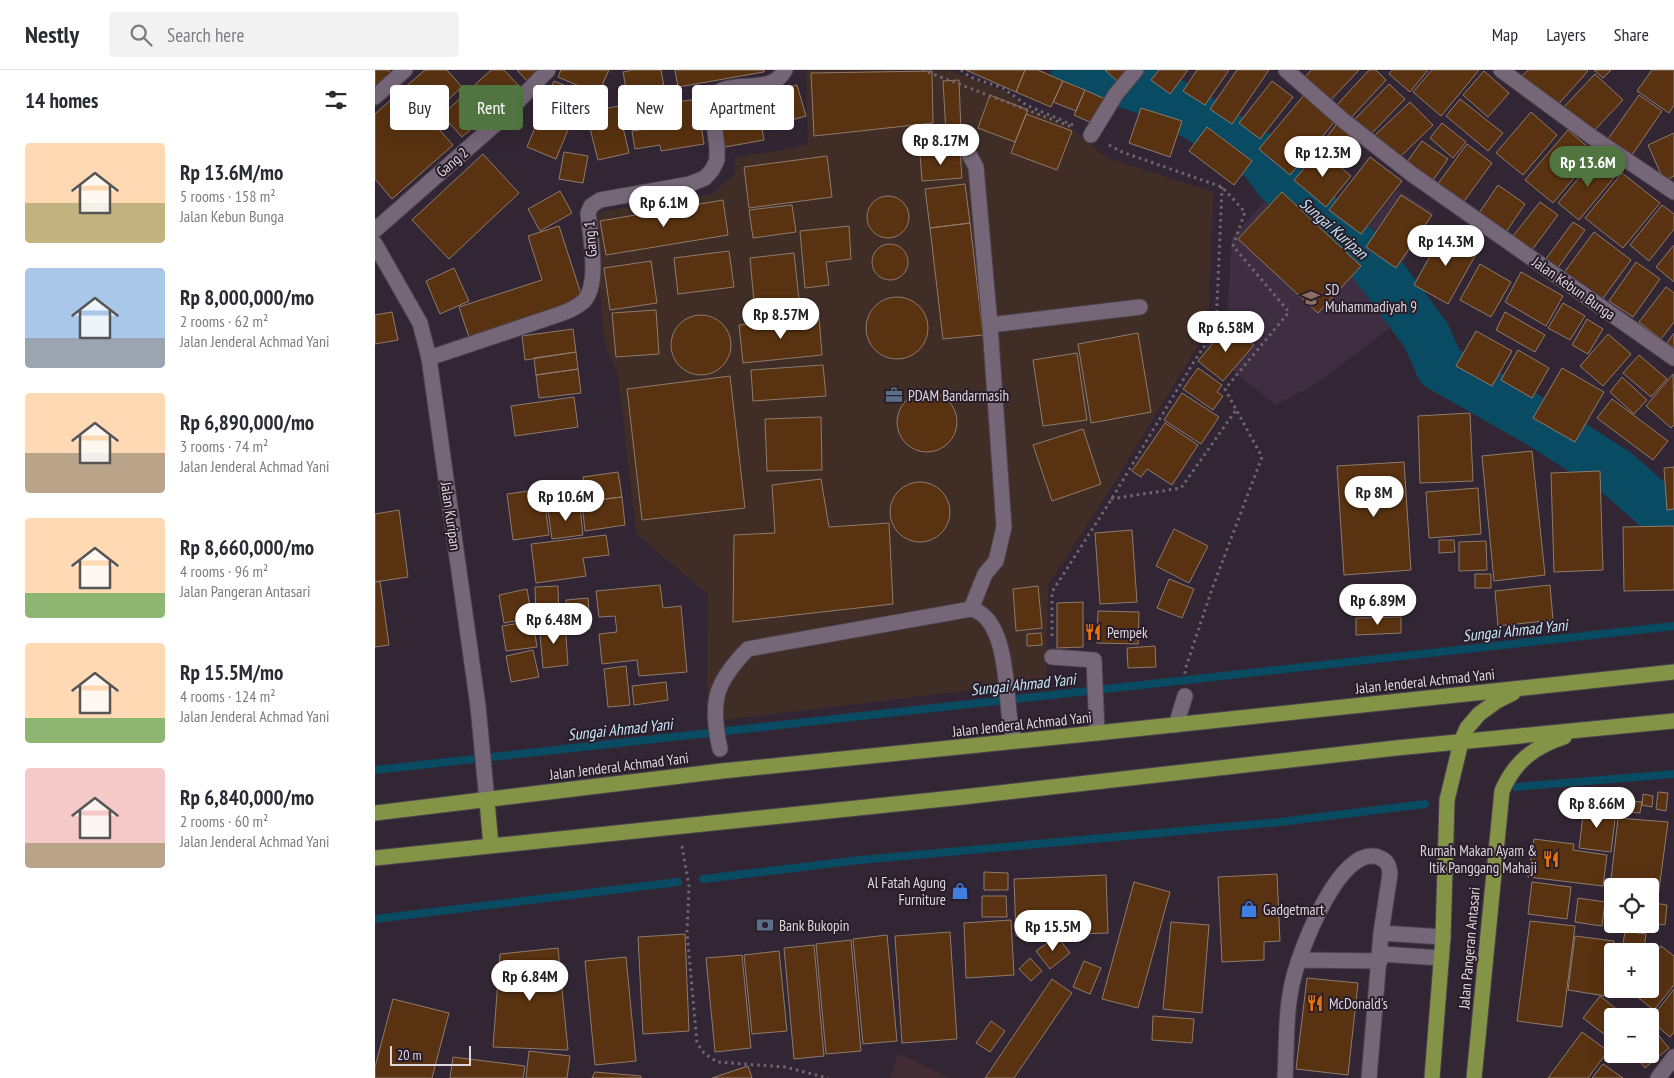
<!DOCTYPE html>
<meta charset="utf-8">
<style>
:root{--surface:#fff;--page:#f2f2f3;--text:#2b2b33;--muted:#7c7c81;--line:#e1e1e2;--accent:#507541}
body{margin:0;font-family:"PT Sans Narrow",sans-serif;background:var(--page);color:var(--text);height:100vh;display:flex;flex-direction:column;font-size:19px;white-space:nowrap}
*{box-sizing:border-box;margin:0}
p{font-size:16px;color:var(--muted)}
.icon{flex:none;width:28px;height:28px;fill:none;stroke:currentColor;stroke-width:2;stroke-linecap:round;stroke-linejoin:round}
.map{position:relative;flex:1;overflow:hidden}
.details{display:flex;flex-direction:column;background:var(--surface);width:375px}
.details>*{flex:none}
.top-card{position:absolute;left:15px;top:15px;width:475px;height:45px;display:flex;gap:10px}
.fabs{position:absolute;left:1229px;top:808px;display:grid;gap:10px}
.fabs a{display:grid;place-items:center;width:55px;height:55px;border-radius:5px;background:var(--surface);box-shadow:0 5px 20px #0002;font-size:25px}
.scale{position:absolute;left:15px;bottom:12px;width:81px;box-sizing:border-box;padding-left:5px;border:2px solid #ded6df;border-top:0;font-size:14px;line-height:18px;white-space:nowrap;color:#ded6df;-webkit-text-stroke:4px #291d2a;paint-order:stroke}
.price{position:absolute;translate:-50% -42px;padding:0 11px;border-radius:18px;background:#fff;color:#222;font-size:16px;line-height:32px;filter:drop-shadow(0 1px 2px #0008)}
.price::after{content:'';position:absolute;left:50%;top:30px;width:15px;height:11px;margin-left:-8px;background:inherit;clip-path:polygon(0 0,100% 0,50% 100%)}
.price.active{background:var(--accent);color:#fff}
ul{padding:0;list-style:none}
li{display:flex;align-items:center;gap:15px;height:125px;padding:0 25px}
li span{display:grid;place-items:center;flex:none;width:140px;height:100px;border-radius:5px;color:#555}
li>.icon{margin-inline-start:auto}
span .icon{width:60px;height:60px;fill:#fffc;stroke-width:1}
li b{font-size:21px}
h2{display:flex;justify-content:space-between;align-items:center;height:60px;padding:0 25px;font-size:21px}
.chip{padding:0 18px;border-radius:5px;background:var(--surface);box-shadow:0 5px 20px #0002;font-size:18px;line-height:45px}
.chip.active{background:var(--accent);color:#fff}
header{display:flex;align-items:center;gap:30px;box-sizing:border-box;height:70px;padding:0 25px;background:var(--surface);border-bottom:1px solid var(--line)}
header strong{font-size:24px}
nav{display:flex;gap:28px;margin-inline-start:auto;font-size:18px}
.search{width:350px;height:45px;background:var(--page);display:flex;align-items:center;gap:12px;box-sizing:border-box;padding:0 18px;border-radius:5px;color:var(--muted);font-size:19px}
main{display:flex;flex:1;min-height:0}
.map>svg:first-child{display:block}
</style>
<header>
<strong>Nestly</strong>
<div class="search"><svg class="icon" aria-label="search" viewBox="0 0 24 24"><circle cx="10" cy="10" r="6"/><path d="M15 15l6 6"/></svg>Search here</div>
<nav><a>Map</a><a>Layers</a><a>Share</a></nav>
</header>
<main>
<section class="details">
<h2>14 homes<svg class="icon" aria-label="filters" viewBox="0 0 24 24"><path d="M4 7h16M4 17h16"/><circle cx="9" cy="7" r="2"/><circle cx="15" cy="17" r="2"/></svg></h2>
<ul>
<li><span style="background:linear-gradient(#ffd9b3 60%,#c2b280 0)"><svg class="icon" aria-label="home" viewBox="0 0 24 24"><path d="M3 11l9-7 9 7M6 9v11h12V9"/></svg></span><div><b>Rp 13.6M/mo</b><p>5 rooms · 158 m²</p><p>Jalan Kebun Bunga</p></div></li>
<li><span style="background:linear-gradient(#a9c7e8 70%,#9aa5b1 0)"><svg class="icon" aria-label="home" viewBox="0 0 24 24"><path d="M3 11l9-7 9 7M6 9v11h12V9"/></svg></span><div><b>Rp 8,000,000/mo</b><p>2 rooms · 62 m²</p><p>Jalan Jenderal Achmad Yani</p></div></li>
<li><span style="background:linear-gradient(#ffd9b3 60%,#b9a48a 0)"><svg class="icon" aria-label="home" viewBox="0 0 24 24"><path d="M3 11l9-7 9 7M6 9v11h12V9"/></svg></span><div><b>Rp 6,890,000/mo</b><p>3 rooms · 74 m²</p><p>Jalan Jenderal Achmad Yani</p></div></li>
<li><span style="background:linear-gradient(#ffd9b3 75%,#8fb573 0)"><svg class="icon" aria-label="home" viewBox="0 0 24 24"><path d="M3 11l9-7 9 7M6 9v11h12V9"/></svg></span><div><b>Rp 8,660,000/mo</b><p>4 rooms · 96 m²</p><p>Jalan Pangeran Antasari</p></div></li>
<li><span style="background:linear-gradient(#ffd9b3 75%,#8fb573 0)"><svg class="icon" aria-label="home" viewBox="0 0 24 24"><path d="M3 11l9-7 9 7M6 9v11h12V9"/></svg></span><div><b>Rp 15.5M/mo</b><p>4 rooms · 124 m²</p><p>Jalan Jenderal Achmad Yani</p></div></li>
<li><span style="background:linear-gradient(#f6c9c9 75%,#b9a48a 0)"><svg class="icon" aria-label="home" viewBox="0 0 24 24"><path d="M3 11l9-7 9 7M6 9v11h12V9"/></svg></span><div><b>Rp 6,840,000/mo</b><p>2 rooms · 60 m²</p><p>Jalan Jenderal Achmad Yani</p></div></li>
</ul>
</section>
<div class="map">
<svg width="1299" height="1008" viewBox="0 0 1299 1008">
<rect width="100%" height="100%" fill="#332634"/>
<!-- built -->
<path fill="#3f2e41" d="M905 115 977 179 1022 120 1059 142 1020 205 1019 255 939 315 900 335 830 277 852 251 857 167Z"/>
<!-- industrial -->
<path fill="#402e26" d="M431 0 575 1 631 22 648 37 693 56 732 88 838 122 833 259 737 416 673 515 671 611 332 652 333 525 261 463 243 304 230 276 218 143 337 124 360 104V88L433 75Z"/>
<!-- medical -->
<path fill="#402c32" d="M523 983 574 1008H515Z"/>
<g fill="none" stroke-linecap="round" stroke-linejoin="round">
<!-- stream -->
<path stroke="#094b62" stroke-width="8" d="M0 700 1299 556
M1141 717 1299 704
M328 809 485 790 905 752 1050 734
M0 849 303 812"/>
<!-- river -->
<path stroke="#094b62" stroke-width="49" d="M701 0 768 19 808 38 888 89 902 109 997 192 1051 265 1065 297 1167 355 1242 403 1299 453"/>
</g>
<!-- building -->
<path fill="#583211" stroke="#8e7b6d" d="M0 0H13L17 4 0 18Z
M50 0H72L87 17 53 48 28 19Z
M116 0H129L144 16 87 67 67 45Z
M142 0H167L153 12Z
M186 0H234L223 24 183 7Z
M257 0H286L289 17 252 24 248 2Z
M300 0H389V2L303 17Z
M591 0H650L641 22Z
M650 0H663L688 11 676 37 641 22Z
M730 0H753L742 11Z
M784 0H813L795 24 776 10Z
M822 0H854L830 35 808 21Z
M862 0H894L857 54 835 39Z
M936 0H984L955 31 929 8Z
M994 0H1001L1011 10 973 51 959 38Z
M1017 0H1053L1035 22 1014 4Z
M1057 0H1104L1066 46 1038 22Z
M1153 0H1211L1213 1 1180 38 1146 7Z
M1219 0H1236L1228 8Z
M1277 0H1299V35L1294 43 1262 21Z
M557 1 558 53 439 66 436 3Z
M1109 1 1134 23 1113 47 1088 25Z
M1220 4 1248 30 1216 64 1188 38Z
M584 10 586 62 571 63 568 11Z
M179 11 208 23 181 89 152 77Z
M688 11 710 20 701 41 678 32Z
M897 11 918 27 885 69 864 53Z
M1014 14 1030 29 994 66 978 51Z
M422 15 431 46 399 55 391 23Z
M28 19 78 75 17 129 0 109V44Z
M380 19 389 70 350 77 341 26Z
M710 20 730 29 719 54 699 45Z
M930 24 961 50 915 105 884 79Z
M615 25 653 40 640 72 603 58Z
M1264 25 1287 41 1257 85 1233 69Z
M322 29 329 74 286 81 285 75 260 79 257 61 283 57V51L252 55 250 40Z
M1085 29 1128 63 1113 81 1071 46Z
M1035 32 1058 55 1020 92 997 68Z
M243 36 254 83 223 90 211 43Z
M766 38 807 51 795 87 754 73Z
M1156 42 1182 65 1148 105 1121 83Z
M651 44 697 61 682 100 636 83Z
M964 51 985 67 965 93 944 77Z
M1067 53 1091 72 1078 88 1055 68Z
M832 57 877 91 859 115 814 81Z
M1193 60 1220 83 1178 133 1150 110Z
M1299 63V106L1289 111 1273 75Z
M1047 71 1073 89 1058 110 1032 92Z
M1092 74 1117 93 1087 134 1062 115Z
M585 80 587 108 547 111 545 84Z
M945 80 976 106 951 137 919 110Z
M189 82 213 86 208 113 184 109Z
M108 84 144 123 74 189 37 150Z
M452 86 457 127 374 138 369 97Z
M995 87 1027 111 986 164 954 140Z
M1221 87 1242 104 1204 150 1183 133Z
M1247 103 1285 133 1248 178 1210 148Z
M590 114 595 153 555 158 550 119Z
M1123 115 1150 134 1129 165 1102 146Z
M185 121 197 143 165 161 153 139Z
M907 122 986 196 943 243 863 169Z
M1026 125 1057 145 1021 198 991 177Z
M492 147a21 21 0 1 1 42 0a21 21 0 1 1-42 0Z
M348 130 353 165 231 185 225 151Z
M1165 132 1183 145 1157 180 1138 166Z
M417 135 421 162 378 168 374 140Z
M1287 135 1299 144V159L1274 191 1255 175Z
M1198 152 1210 160 1182 199 1170 190Z
M595 153 608 265 568 269 555 158Z
M184 156 208 230 94 267 84 237 167 210 153 166Z
M474 156 476 189 451 192 454 215 430 218 425 161Z
M1070 159 1104 179 1073 234 1039 215Z
M1219 162 1256 190 1226 231 1188 204Z
M497 192a18 18 0 1 1 36 0a18 18 0 1 1-36 0Z
M1299 175V212L1281 197Z
M354 181 359 217 303 224 299 188Z
M419 183 425 239 380 243 375 188Z
M276 191 282 233 235 240 229 198Z
M1261 192 1285 209 1258 247 1234 231Z
M1105 194 1136 212 1116 247 1085 230Z
M79 198 94 231 65 244 51 211Z
M1146 202 1188 226 1171 256 1130 232Z
M1291 217 1299 223V252L1286 269 1264 252Z
M491 258a31 31 0 1 1 62 0a31 31 0 1 1-62 0Z
M1188 233 1210 246 1195 270 1173 258Z
M281 240 284 284 241 287 237 243Z
M17 242 23 270 0 274V245Z
M1130 242 1170 265 1160 282 1121 260Z
M296 275a30 30 0 1 1 60 0a30 30 0 1 1-60 0Z
M444 247 447 285 368 293 364 255Z
M1212 249 1228 259 1213 284 1197 275Z
M854 254 879 275 848 311 823 291Z
M198 259 201 282 150 290 147 266Z
M1101 261 1137 281 1117 316 1081 296Z
M763 263 776 342 716 353 703 274Z
M1299 263V278L1292 273Z
M1233 264 1256 284 1228 316 1205 296Z
M1143 280 1174 298 1157 328 1126 310Z
M201 282 203 299 161 305 159 288Z
M702 283 712 350 668 356 658 290Z
M1264 285 1292 309 1276 327 1248 303Z
M448 295 451 326 378 331 376 300Z
M823 298 847 315 842 322 848 326 838 340 808 319Z
M1187 298 1229 322 1200 372 1158 348Z
M203 299 206 323 164 328 161 305Z
M1298 304 1299 355 1296 358 1271 336Z
M355 306 370 438 267 450 252 319Z
M1247 307 1272 330 1259 344 1235 322Z
M522 352a30 30 0 1 1 60 0a30 30 0 1 1-60 0Z
M807 323 844 347 826 374 789 350Z
M199 327 203 357 140 366 136 336Z
M1237 329 1293 371 1278 390 1222 348Z
M1095 343 1098 411 1045 413 1043 346Z
M446 347 447 400 392 401 390 349Z
M790 353 823 375 797 415 772 399 766 407 757 401Z
M708 359 726 414 677 431 658 375Z
M1157 381 1170 505 1119 511 1107 386Z
M1029 392 1036 500 969 505 962 396Z
M1299 397V439L1292 440 1289 398Z
M1225 401 1228 500 1179 502 1176 403Z
M243 402 247 427 211 431 208 407Z
M446 409 454 457 514 453 518 534 358 552 359 465 400 463 397 415Z
M515 442a30 30 0 1 1 60 0a30 30 0 1 1-60 0Z
M1103 418 1106 464 1054 468 1051 422Z
M168 419 174 465 138 470 132 424Z
M247 427 250 455 210 461 207 432Z
M205 436 208 465 177 469 173 440Z
M24 440 33 507 0 512V444Z
M1299 456V520L1249 521 1248 457Z
M799 459 833 476 814 513 781 496Z
M757 460 762 532 725 534 720 463Z
M231 465 234 485 208 488 211 506 161 513 156 474Z
M1064 470H1079L1080 482 1064 483Z
M1111 471 1112 500 1084 501V472Z
M1100 504H1116V518H1100Z
M794 509 819 519 807 548 782 538Z
M5 511 14 575 0 577V512Z
M285 515 288 538 306 536 312 602 264 606 262 590 227 594 224 564 242 562 240 546 224 547 221 521Z
M1175 515 1178 550 1123 556 1120 521Z
M183 516 184 549 161 550 160 517Z
M663 516 667 558 641 561 638 519Z
M152 519 157 548 129 553 124 525Z
M213 528 215 559 194 561 191 530Z
M708 532V577L682 578V533Z
M723 541 764 542 763 574 722 573Z
M1026 547V563L981 565V548Z
M158 551 162 577 131 581 127 556Z
M190 552 193 595 168 598 164 554Z
M666 563 667 575 652 576V564Z
M780 576 781 597 753 598 752 578Z
M158 580 164 607 136 612 131 586Z
M251 596 255 635 233 637 229 599Z
M291 612 293 630 259 635 257 616Z
M1283 722 1293 723 1291 741 1281 739Z
M1268 724 1278 726 1277 737 1267 735Z
M1256 731 1267 732 1265 743 1254 742Z
M1209 737 1241 741 1236 782 1204 778Z
M1243 748 1293 752 1283 827 1275 826V816H1240L1236 810Z
M1159 769 1199 774 1198 780 1232 785 1228 816 1153 807Z
M609 802 633 803V820H609Z
M902 804 905 871 889 872V890L847 892 843 807Z
M731 805 733 863 641 866 639 809Z
M759 812 795 822 763 938 727 929Z
M1157 812 1196 817 1192 849 1153 844Z
M607 826H631L632 847H607Z
M1203 828 1230 832 1227 856 1200 852Z
M1279 833 1292 835 1290 855 1276 853Z
M1238 835V854H1269L1268 861 1235 857Z
M636 850 639 905 591 908 589 853Z
M1155 851 1200 856 1187 957 1142 951Z
M796 852 834 855 827 943 788 939Z
M1250 861 1271 864 1269 877 1248 874Z
M575 862 582 969 527 973 520 866Z
M310 864 314 961 268 964 263 867Z
M512 865 522 971 488 974 478 869Z
M682 866 695 883 675 899 661 881Z
M1200 866 1239 871 1231 926 1193 920Z
M476 870 486 981 451 984 441 874Z
M439 875 449 986 419 989 409 878Z
M1242 876 1256 878V881H1241Z
M1286 876 1299 886V915L1279 940 1252 919H1275V890Z
M183 878 193 980 118 977 125 884Z
M404 881 412 961 377 964 369 885Z
M367 885 376 978 340 982 331 888Z
M251 887 261 991 220 995 210 891Z
M655 888 667 901 656 911 644 899Z
M709 891 726 898 715 924 698 917Z
M932 908 983 913 973 1005 921 999Z
M677 909 697 923 639 1008H610Z
M1299 919V962L1295 967 1275 950Z
M1225 926 1250 946H1238V971L1208 948Z
M18 929 74 943 57 1008H0V997Z
M778 946 819 949 817 973 777 970Z
M616 951 630 961 615 982 601 973Z
M1275 955 1294 978 1270 998 1259 984H1275Z
M1207 962 1233 981 1213 1008H1173Z
M154 981 195 986 192 1008H151Z
M78 987 150 996 148 1008H75Z
M1228 994 1248 1008H1217Z
M373 996 377 1008H337Z
M220 1002 266 1006V1008H217Z"/>
<g fill="none" stroke-linecap="round" stroke-linejoin="round">
<!-- lane casing -->
<g stroke="#4d434f" stroke-width="17">
<path id="lane" d="M537 70C554 67 577 61 589 77 594 83 597 90 601 97L615 255 629 457 621 491 610 504 596 539
M615 255 765 237
M677 587 719 590 722 663
M801 655 810 626
M345 679C335 633 339 613 373 579L596 539C631 547 631 616 634 643 635 652 637 661 639 670
M1006 863 1068 867
M1006 884 1066 888
M924 890 1005 891
M910 1008C912 974 910 939 919 906 926 878 965 775 1003 787 1012 790 1014 795 1015 804L1006 863 994 1008"/>
</g>
<!-- street casing -->
<g stroke="#4d434f" stroke-width="17">
<path id="street" d="M911 0 969 51 1038 105 1299 288
M1126 0 1217 67 1299 122
M0 27 30 0
M716 65 741 24 761 0
M0 160 124 51 173 0
M54 288 185 244C194 241 202 237 209 231 225 213 215 166 213 143L216 136 225 130 315 114 330 108 337 100 342 90V78L337 36 338 26C357 7 396 27 410 0
M1283 1008 1299 987"/>
</g>
<!-- secondary casing -->
<g stroke="#4d434f" stroke-width="17">
<path id="secondary" d="M0 174 45 253 54 288 103 636 112 731"/>
</g>
<!-- highway casing -->
<g stroke="#4d434f" stroke-width="17">
<path id="highway" d="M112 731 116 776
M0 743 347 701 722 663 1299 602
M0 788 588 727 1021 678 1299 651
M1057 1008 1068 867 1072 730 1086 672 1092 658 1104 644 1122 631 1138 623
M1099 1008 1127 721C1140 691 1159 677 1189 667"/>
</g>
<!-- path -->
<path stroke="#706571" stroke-width="3" stroke-dasharray="2.5 4" stroke-linecap="butt" d="M547 0 697 57
M586 0 595 7 628 18 651 35 698 55
M734 75 747 82 847 117 870 142 858 176 914 242 850 319 887 387 837 519 810 600V605
M736 429 806 418 861 340
M677 566V522L736 430 820 290 841 259 847 117
M307 776 314 816 312 862 322 973 329 983 342 992 410 997 453 1008"/>
<!-- lane -->
<use href="#lane" stroke="#766778" stroke-width="15"/>
<!-- street -->
<use href="#street" stroke="#766778" stroke-width="15"/>
<!-- secondary -->
<use href="#secondary" stroke="#766778" stroke-width="15"/>
<!-- highway -->
<use href="#highway" stroke="#849447" stroke-width="15"/>
</g>
<!-- icons -->
<defs>
<g id="school-bare" transform="scale(1.35)"><path d="M0-5L7-2L0 1L-7-2ZM-4 1L0 2.5L4 1V4Q0 6-4 4Z" fill="#8d6e63" stroke="#291d2a" stroke-width="2.5" paint-order="stroke"/></g>
<g id="office-bare" transform="scale(1.35)"><path d="M-6-3h4V-5.5h4V-3h4V5H-6ZM-1-4.5V-3h2v-1.5ZM-6 0V1H6V0Z" fill="#5c6f8a" stroke="#291d2a" stroke-width="2.5" paint-order="stroke"/></g>
<g id="restaurant-bare" transform="scale(1.35)"><path d="M-5-6h1v4h1v-4h1v4h1v-4h1v5L-1.5 .5V6h-2V.5L-5-1ZM5-6V6H3V1.5H1.5Q1.5-4 5-6Z" fill="#e8710a" stroke="#291d2a" stroke-width="2.5" paint-order="stroke"/></g>
<g id="shop-bare" transform="scale(1.35)"><path d="M-5-2.5h2.3a2.7 3.5 0 0 1 5.4 0H5L5.5 6h-11ZM-1.5-2.5h3a1.5 2.3 0 0 0-3 0Z" fill="#3f7fe0" stroke="#291d2a" stroke-width="2.5" paint-order="stroke"/></g>
<g id="bank-bare" transform="scale(1.35)"><path d="M-6-4H6V4H-6ZM0-2.3a2.3 2.3 0 1 0 0 4.6a2.3 2.3 0 1 0 0-4.6Z" fill="#5c6f8a" stroke="#291d2a" stroke-width="2.5" paint-order="stroke"/></g>
</defs>
<g fill-rule="evenodd">
<use href="#school-bare" x="936" y="228"/>
<use href="#office-bare" x="519" y="325"/>
<use href="#restaurant-bare" x="718" y="562"/>
<use href="#restaurant-bare" x="1176" y="789"/>
<use href="#shop-bare" x="585" y="821"/>
<use href="#shop-bare" x="874" y="839"/>
<use href="#bank-bare" x="390" y="855"/>
<use href="#restaurant-bare" x="940" y="933"/>
</g>
<g text-anchor="middle" dominant-baseline="central" stroke-width="4" stroke-linejoin="round" paint-order="stroke">
<!-- street labels -->
<g font-size="15" fill="#ded6df" stroke="#291d2a">
<text transform="translate(77 92) rotate(-41)">Gang 2</text>
<text transform="translate(215 169) rotate(-94)">Gang 1</text>
<text transform="translate(1199 218) rotate(35)">Jalan Kebun Bunga</text>
<text transform="translate(76 446) rotate(82)">Jalan Kuripan</text>
<text transform="translate(1050 611) rotate(-6)">Jalan Jenderal Achmad Yani</text>
<text transform="translate(647 654) rotate(-6)">Jalan Jenderal Achmad Yani</text>
<text transform="translate(244 696) rotate(-7)">Jalan Jenderal Achmad Yani</text>
<text transform="translate(1094 878) rotate(-85)">Jalan Pangeran Antasari</text>
</g>
<!-- poi labels -->
<g font-size="15" fill="#ded6df" stroke="#291d2a" text-anchor="start">
<text x="950" y="219">SD<tspan x="950" dy="17">Muhammadiyah 9</tspan></text>
<text x="533" y="325">PDAM Bandarmasih</text>
<text x="732" y="562">Pempek</text>
<text x="1162" y="780" text-anchor="end">Rumah Makan Ayam &amp;<tspan x="1162" dy="17">Itik Panggang Mahaji</tspan></text>
<text x="571" y="812" text-anchor="end">Al Fatah Agung<tspan x="571" dy="17">Furniture</tspan></text>
<text x="888" y="839">Gadgetmart</text>
<text x="404" y="855">Bank Bukopin</text>
<text x="954" y="933">McDonald's</text>
</g>
<!-- water labels -->
<g font-size="16" font-style="italic" fill="#c5e6f5" stroke="#291d2a">
<text transform="translate(959 158) rotate(41)">Sungai Kuripan</text>
<text transform="translate(1140 560) rotate(-6)">Sungai Ahmad Yani</text>
<text transform="translate(648 614) rotate(-6)">Sungai Ahmad Yani</text>
<text transform="translate(245 659) rotate(-6)">Sungai Ahmad Yani</text>
</g>
</g>
</svg>
<div class="fabs">
<a><svg class="icon" aria-label="locate" viewBox="0 0 24 24"><circle cx="12" cy="12" r="6"/><path d="M12 2v4M12 18v4M2 12h4M18 12h4"/></svg></a>
<a>+</a>
<a>−</a>
</div>
<div class="scale">20 m</div>
<b class="price" style="left:566px;top:96px">Rp 8.17M</b>
<b class="price" style="left:948px;top:108px">Rp 12.3M</b>
<b class="price active" style="left:1213px;top:118px">Rp 13.6M</b>
<b class="price" style="left:289px;top:158px">Rp 6.1M</b>
<b class="price" style="left:1071px;top:197px">Rp 14.3M</b>
<b class="price" style="left:406px;top:270px">Rp 8.57M</b>
<b class="price" style="left:851px;top:283px">Rp 6.58M</b>
<b class="price" style="left:999px;top:448px">Rp 8M</b>
<b class="price" style="left:191px;top:452px">Rp 10.6M</b>
<b class="price" style="left:1003px;top:556px">Rp 6.89M</b>
<b class="price" style="left:179px;top:575px">Rp 6.48M</b>
<b class="price" style="left:1222px;top:759px">Rp 8.66M</b>
<b class="price" style="left:678px;top:882px">Rp 15.5M</b>
<b class="price" style="left:155px;top:932px">Rp 6.84M</b>
<div class="top-card">
<a class="chip">Buy</a>
<a class="chip active">Rent</a>
<a class="chip">Filters</a>
<a class="chip">New</a>
<a class="chip">Apartment</a>
</div>
</div>
</main>
